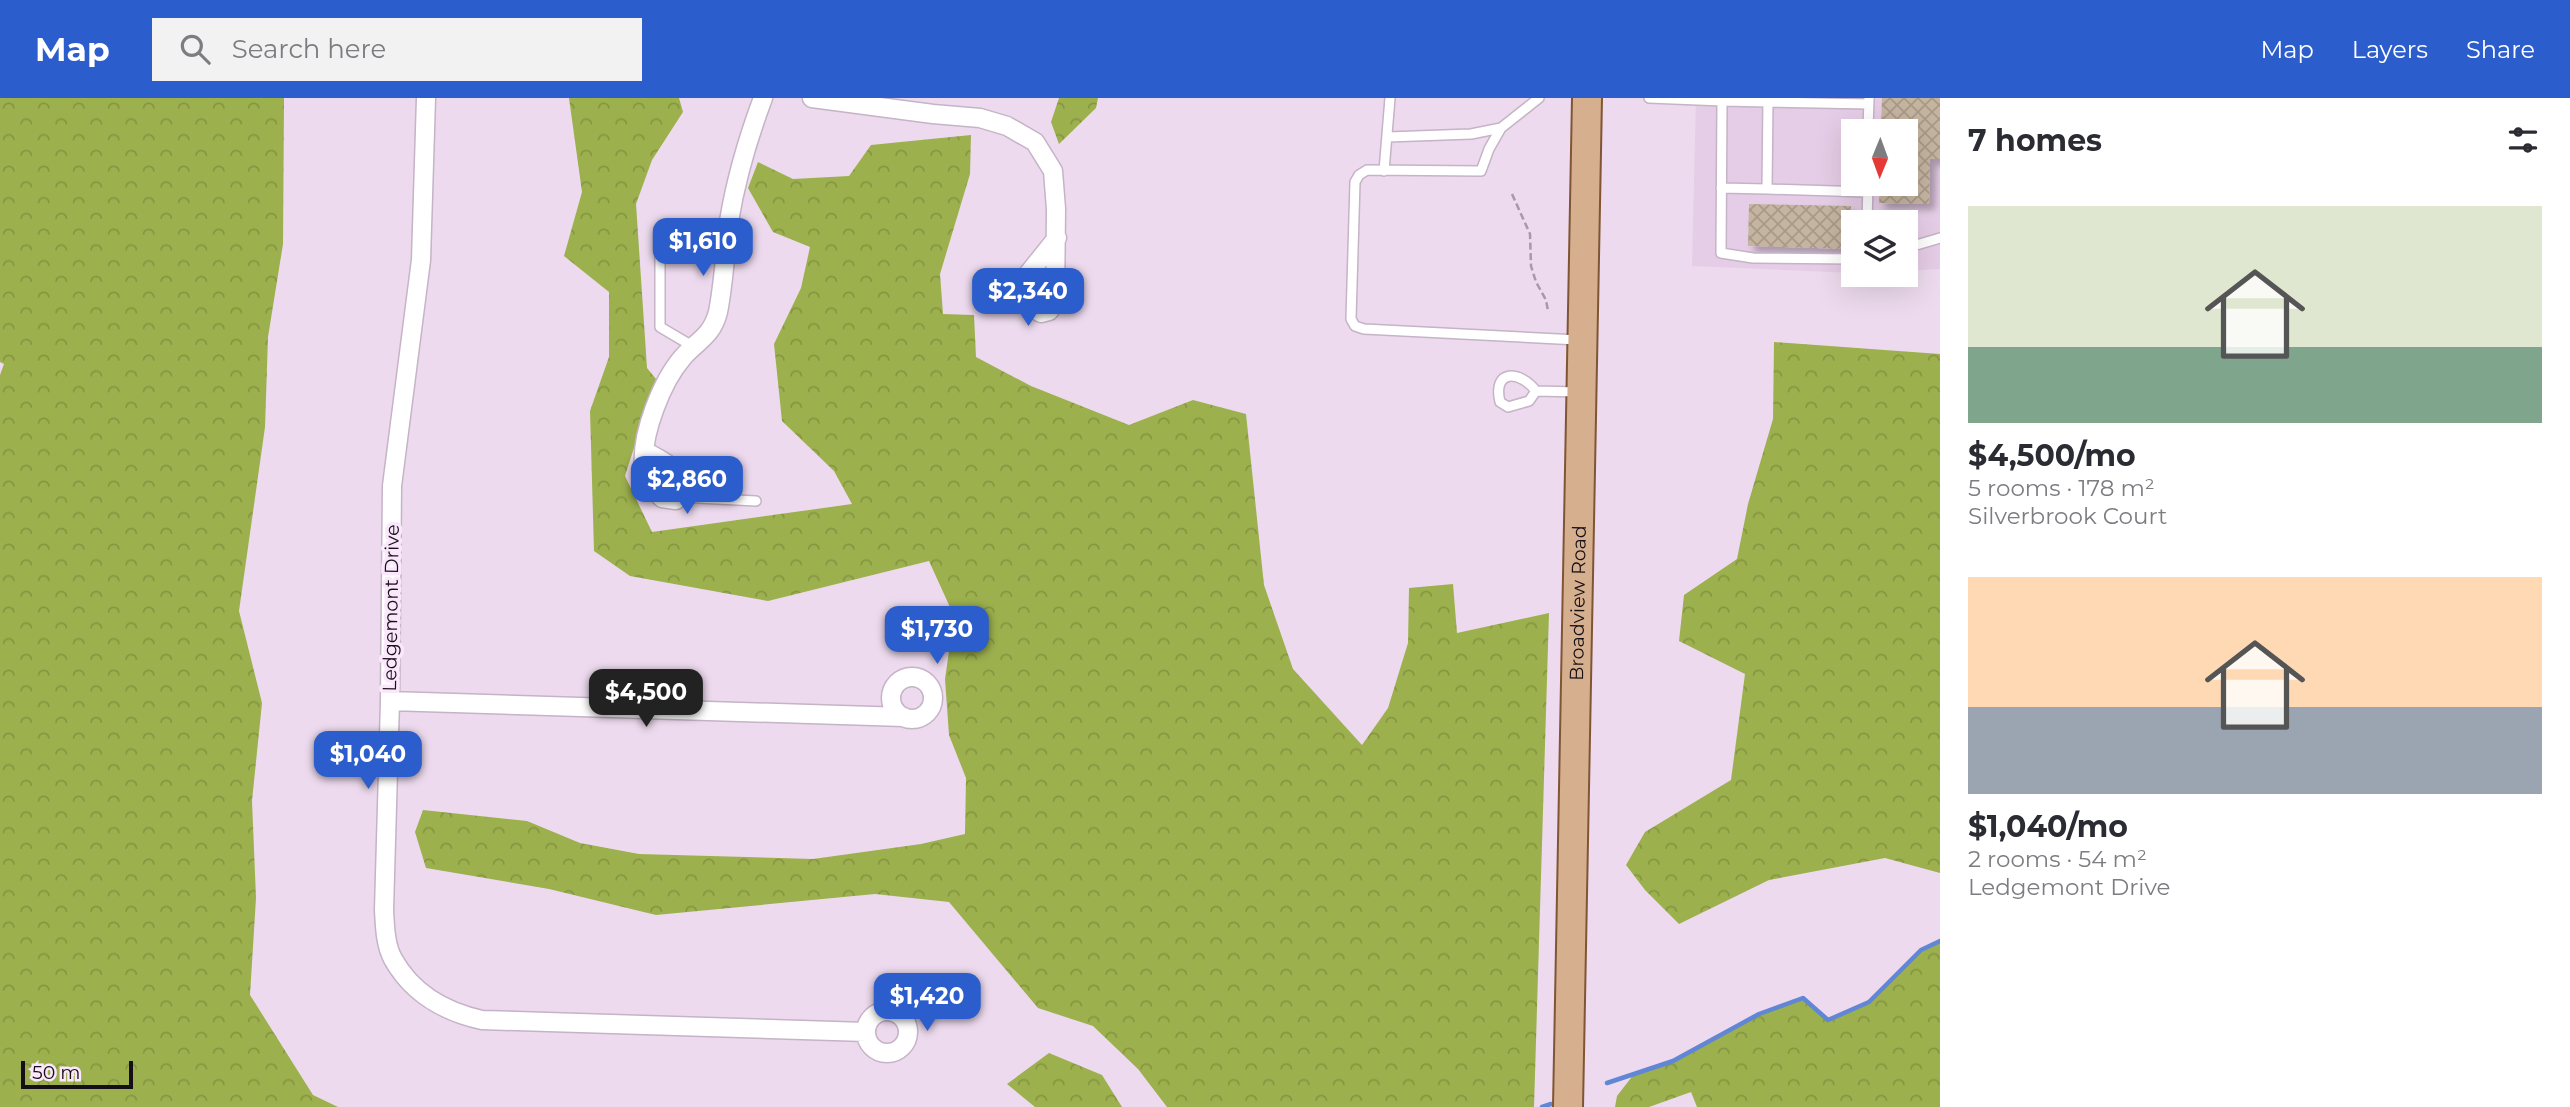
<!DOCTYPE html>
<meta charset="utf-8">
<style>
:root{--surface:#fff;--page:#f2f2f3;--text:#2b2b33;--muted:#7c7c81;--accent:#2c5dcc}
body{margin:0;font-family:Montserrat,sans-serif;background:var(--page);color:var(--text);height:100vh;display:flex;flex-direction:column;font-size:26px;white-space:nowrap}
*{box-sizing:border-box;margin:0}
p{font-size:23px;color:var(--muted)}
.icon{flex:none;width:38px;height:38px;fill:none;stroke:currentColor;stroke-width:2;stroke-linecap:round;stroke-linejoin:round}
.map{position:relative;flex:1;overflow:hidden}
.sheet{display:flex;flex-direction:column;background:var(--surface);width:630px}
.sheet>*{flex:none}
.needle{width:46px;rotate:181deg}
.tools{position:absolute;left:1841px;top:21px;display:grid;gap:14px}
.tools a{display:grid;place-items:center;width:77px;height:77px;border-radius:0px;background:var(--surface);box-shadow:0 7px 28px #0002;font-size:35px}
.scale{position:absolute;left:21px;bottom:18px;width:112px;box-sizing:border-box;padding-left:7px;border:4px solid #160f16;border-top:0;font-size:19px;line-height:24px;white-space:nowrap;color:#160f16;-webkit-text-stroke:5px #fbe7fc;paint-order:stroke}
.price{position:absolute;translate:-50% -60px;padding:0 16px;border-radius:14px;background:var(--accent);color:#fff;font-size:23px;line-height:46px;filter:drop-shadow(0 2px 4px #0008)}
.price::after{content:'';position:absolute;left:50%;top:42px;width:21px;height:16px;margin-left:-10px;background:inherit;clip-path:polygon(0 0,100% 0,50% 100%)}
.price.on{background:#222;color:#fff}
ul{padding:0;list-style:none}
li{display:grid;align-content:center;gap:14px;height:371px;padding:0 28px}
li span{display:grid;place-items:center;height:217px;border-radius:0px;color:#555}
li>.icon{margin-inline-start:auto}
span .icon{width:126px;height:126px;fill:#fffc;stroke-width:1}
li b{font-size:30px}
h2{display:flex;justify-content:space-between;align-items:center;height:84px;padding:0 28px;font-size:30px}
header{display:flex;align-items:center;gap:42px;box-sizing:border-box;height:98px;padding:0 35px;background:var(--accent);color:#fff}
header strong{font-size:33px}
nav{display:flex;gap:38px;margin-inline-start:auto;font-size:24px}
.search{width:490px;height:63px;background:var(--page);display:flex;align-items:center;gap:18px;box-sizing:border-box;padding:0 24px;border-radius:0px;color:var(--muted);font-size:26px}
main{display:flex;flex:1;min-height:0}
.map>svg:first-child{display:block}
</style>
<header>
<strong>Map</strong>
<div class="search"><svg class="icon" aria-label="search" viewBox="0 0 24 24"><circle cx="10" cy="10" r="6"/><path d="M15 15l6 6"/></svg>Search here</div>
<nav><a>Map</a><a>Layers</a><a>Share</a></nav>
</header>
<main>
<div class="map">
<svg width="1940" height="1009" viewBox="0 0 1940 1009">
<defs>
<pattern id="forest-crowns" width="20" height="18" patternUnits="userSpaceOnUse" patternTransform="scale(1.75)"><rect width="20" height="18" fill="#9cb04d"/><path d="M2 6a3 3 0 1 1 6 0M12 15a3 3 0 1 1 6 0" fill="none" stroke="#869642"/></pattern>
<pattern id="building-cross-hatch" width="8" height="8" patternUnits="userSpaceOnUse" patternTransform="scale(1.75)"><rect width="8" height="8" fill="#c5b4a0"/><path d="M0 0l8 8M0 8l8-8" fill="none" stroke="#a89a89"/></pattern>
<filter id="shadow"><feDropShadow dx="6" dy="6" stdDeviation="3.5" flood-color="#0004"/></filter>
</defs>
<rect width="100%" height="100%" fill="#eddaee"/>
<!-- built -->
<path fill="#e6cde7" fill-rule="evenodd" d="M1696 0H1940V171L1906 173V124H1853V175L1692 168ZM1853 33H1906V86H1853Z"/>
<!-- forest -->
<path fill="url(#forest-crowns)" d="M0 0H284L283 146 268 239 265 329 239 513 262 605 252 703 256 800 250 897 313 997 338 1009H0V277L4 266 0 264Z
M569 0H679L683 14 652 62 636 106 647 270 656 281 625 378 652 434 852 406 834 373 782 323 774 246 801 190 810 149 773 134 748 90 758 64 793 81 849 78 871 47 971 37 970 76 940 176 943 216 974 217 976 259 1031 288 1129 327 1193 302 1246 316 1264 487 1293 571 1362 647 1388 610 1408 545 1409 490 1453 486 1457 535 1549 515 1534 1009H1167L1138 971 1093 928 1038 910 949 804 875 796 656 817 549 791 426 770 415 734 423 712 527 723 580 745 639 756 813 761 921 746 965 736 966 680 949 637 945 581 954 518 929 463 768 503 630 478 594 453 590 313 609 259V194L564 158 582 94Z
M1059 0H1098L1096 10 1059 46 1051 24Z
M1774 244 1940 256V775L1885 760 1769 782 1679 826 1645 792 1626 767 1645 734 1731 682 1745 576 1679 543 1684 497 1737 461 1748 406 1773 321Z
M1940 843V1009H1697L1691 994 1649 1009H1615L1617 998 1634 976 1673 963 1759 916 1803 900 1828 922 1869 904 1921 852Z
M1049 955 1102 977 1122 1009H1035L1007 986Z"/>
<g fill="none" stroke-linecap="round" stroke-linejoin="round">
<!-- stream -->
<path stroke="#6086d5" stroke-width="4.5" d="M1607 985 1673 963 1759 916 1803 900 1828 922 1869 904 1921 852 1940 843
M1542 1009 1551 1006"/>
</g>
<!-- building -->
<path fill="url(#building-cross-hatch)" filter="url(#shadow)" d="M1882 0H1940V61H1930L1929 106 1879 105 1880 86H1906V33H1881Z
M1749 106 1851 108 1850 151 1748 148Z"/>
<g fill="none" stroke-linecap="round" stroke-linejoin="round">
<!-- lane casing -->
<g stroke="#c5b3c6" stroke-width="12">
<path id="lane" d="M1539 0 1501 30 1489 51 1481 73 1367 72 1359 77 1355 84 1351 221 1355 228 1364 231 1578 242
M1649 0 1722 3 1721 155 1753 160 1853 161
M1722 0V3L1869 6
M1868 33 1869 0
M1388 39 1471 36 1501 30
M1384 73 1390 0
M1721 90 1767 91 1768 2
M1767 91 1867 94
M1867 124 1868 86
M1906 150 1940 140
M694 249 660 229V155L666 145 727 146
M1536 293C1520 272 1492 271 1500 304L1508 309 1529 303 1536 293 1579 294
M679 399 756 403"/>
</g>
<!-- street casing -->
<g stroke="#c5b3c6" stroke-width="21">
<path id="street" d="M426 0 421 162 392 388 390 603 384 812C385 828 385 846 393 861 412 895 445 914 482 922L866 934
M812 0 933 16 980 20 1007 28 1035 44 1053 73 1056 111 1055 203 1049 213 1041 215 1029 208 1021 196 1024 181 1057 140
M645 353C663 364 699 378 676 402L662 400C654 390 646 381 644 368 641 336 662 283 683 259 697 243 712 238 718 214 724 184 725 153 729 123 736 81 748 40 763 0
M891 600a21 21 0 1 1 42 0a21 21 0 1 1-42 0Z
M390 603 904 619
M866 934a21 21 0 1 1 42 0a21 21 0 1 1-42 0Z"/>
</g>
<!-- primary casing -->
<g stroke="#805533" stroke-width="32">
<g id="primary">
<path id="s1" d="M1568 1009 1587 0"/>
</g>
</g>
<!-- path -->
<path stroke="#a899a9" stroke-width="2.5" stroke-dasharray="7 3.5" stroke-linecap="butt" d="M1512 96 1530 136 1531 168 1536 184 1546 202 1548 213"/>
<!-- lane -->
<use href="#lane" stroke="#fff" stroke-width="9"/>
<!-- street -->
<use href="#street" stroke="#fff" stroke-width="18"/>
<!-- primary -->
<use href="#primary" stroke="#d5af8e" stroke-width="28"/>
</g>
<g text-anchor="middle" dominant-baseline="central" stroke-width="7" stroke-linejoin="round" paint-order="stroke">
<!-- street labels -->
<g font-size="19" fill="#160f16" stroke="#fbe7fc">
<text stroke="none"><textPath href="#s1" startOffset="504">Broadview Road</textPath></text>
<text transform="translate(391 510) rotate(-89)">Ledgemont Drive</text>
</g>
</g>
</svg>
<div class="tools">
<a><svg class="needle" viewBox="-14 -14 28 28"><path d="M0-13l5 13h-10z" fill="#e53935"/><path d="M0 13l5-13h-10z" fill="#7c7c81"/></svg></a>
<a><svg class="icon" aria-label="layers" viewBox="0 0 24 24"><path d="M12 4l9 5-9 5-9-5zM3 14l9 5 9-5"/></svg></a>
</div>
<div class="scale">50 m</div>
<b class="price" style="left:703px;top:180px">$1,610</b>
<b class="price" style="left:1028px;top:230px">$2,340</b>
<b class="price" style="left:687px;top:418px">$2,860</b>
<b class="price" style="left:937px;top:568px">$1,730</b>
<b class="price on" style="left:646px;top:631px">$4,500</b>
<b class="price" style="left:368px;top:693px">$1,040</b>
<b class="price" style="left:927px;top:935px">$1,420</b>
</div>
<section class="sheet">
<h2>7 homes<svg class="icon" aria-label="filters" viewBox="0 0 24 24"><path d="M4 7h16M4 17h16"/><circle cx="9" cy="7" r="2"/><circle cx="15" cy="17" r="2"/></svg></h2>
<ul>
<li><span style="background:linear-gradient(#dfe7d0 65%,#7fa58c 0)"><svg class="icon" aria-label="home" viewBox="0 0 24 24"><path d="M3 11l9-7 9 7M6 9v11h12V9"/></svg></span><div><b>$4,500/mo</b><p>5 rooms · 178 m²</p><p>Silverbrook Court</p></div></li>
<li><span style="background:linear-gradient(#ffd9b3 60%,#9aa5b1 0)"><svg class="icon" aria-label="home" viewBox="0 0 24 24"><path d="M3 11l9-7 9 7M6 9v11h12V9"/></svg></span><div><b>$1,040/mo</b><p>2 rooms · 54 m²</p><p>Ledgemont Drive</p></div></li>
</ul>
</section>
</main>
